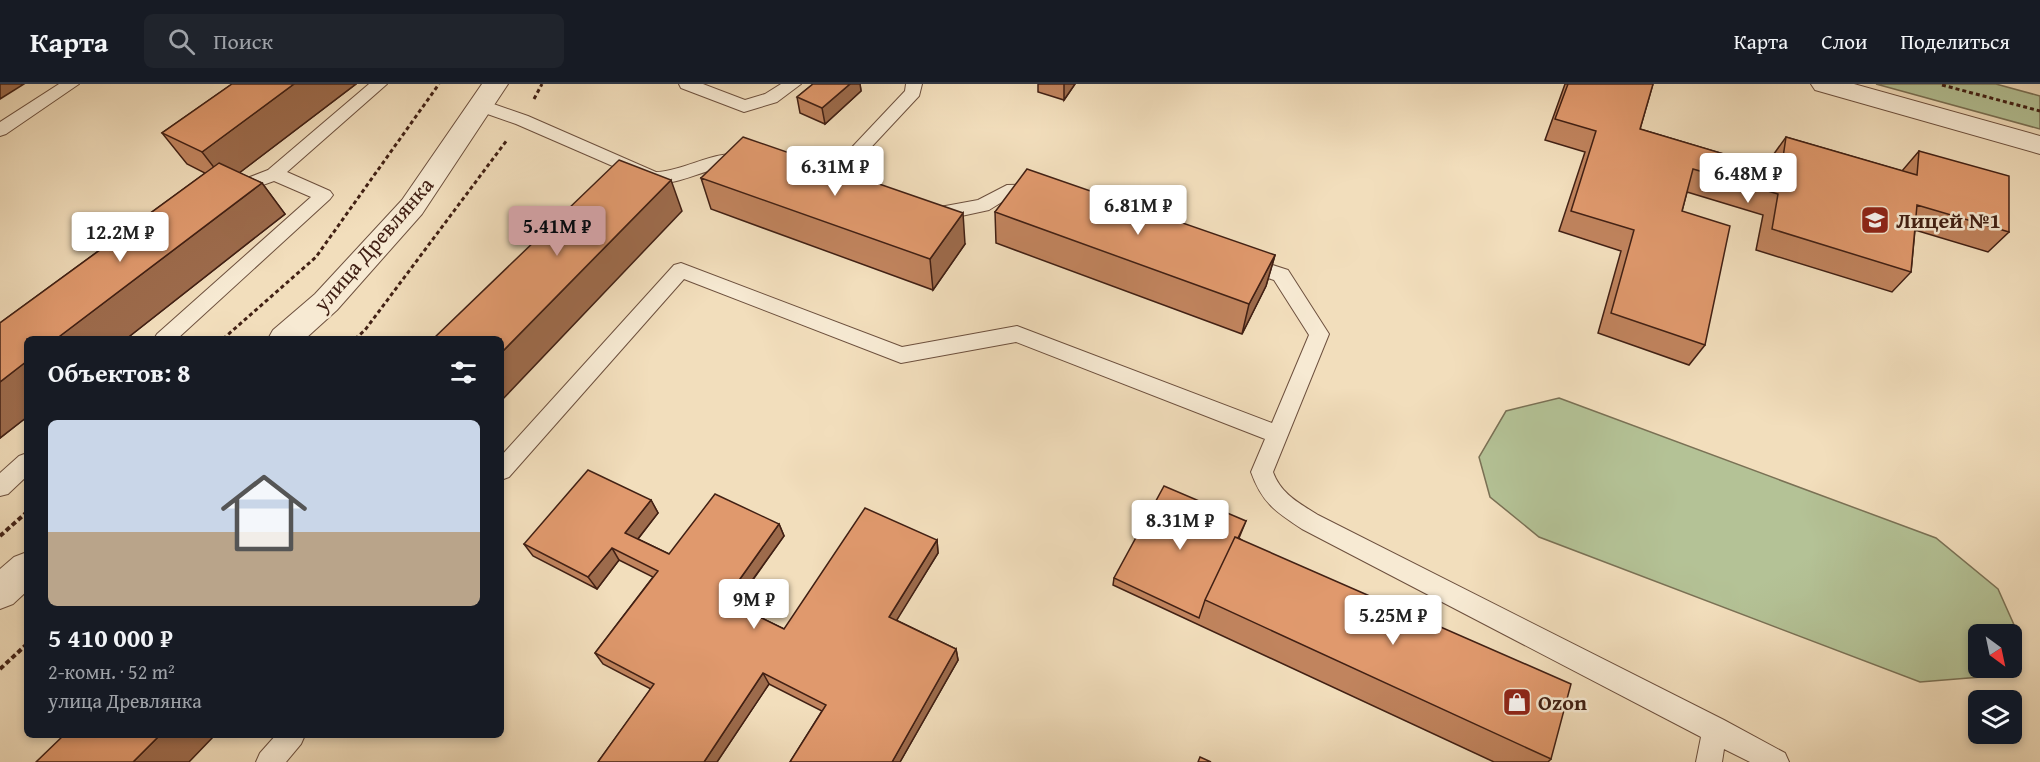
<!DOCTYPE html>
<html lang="ru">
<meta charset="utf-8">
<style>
:root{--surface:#171b24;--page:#20242c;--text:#f1f3f6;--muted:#9ea1a6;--line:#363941;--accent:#c59692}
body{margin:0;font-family:"Gentium Book Plus",serif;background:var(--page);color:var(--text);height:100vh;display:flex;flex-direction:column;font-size:22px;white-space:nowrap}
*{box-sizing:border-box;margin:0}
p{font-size:20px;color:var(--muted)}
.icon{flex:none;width:33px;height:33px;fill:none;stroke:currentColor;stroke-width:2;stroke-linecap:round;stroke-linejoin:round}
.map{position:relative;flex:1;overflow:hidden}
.details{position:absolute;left:24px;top:252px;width:480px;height:402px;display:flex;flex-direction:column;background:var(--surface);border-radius:9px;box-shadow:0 3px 9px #0003}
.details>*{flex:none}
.needle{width:39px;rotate:147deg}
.tools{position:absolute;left:1968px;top:540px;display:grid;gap:12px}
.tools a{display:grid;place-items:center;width:54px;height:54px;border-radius:9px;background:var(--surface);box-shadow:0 3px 9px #0003;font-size:30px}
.price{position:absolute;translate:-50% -51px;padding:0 14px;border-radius:6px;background:#fff;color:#222;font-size:20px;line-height:39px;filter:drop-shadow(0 2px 3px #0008)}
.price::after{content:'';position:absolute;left:50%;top:36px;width:18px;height:14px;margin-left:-9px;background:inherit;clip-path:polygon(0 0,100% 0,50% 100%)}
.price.on{background:var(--accent);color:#111}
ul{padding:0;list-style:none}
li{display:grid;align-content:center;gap:12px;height:318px;padding:0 24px}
li span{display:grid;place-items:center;height:186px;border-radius:9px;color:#555}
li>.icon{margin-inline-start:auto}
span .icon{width:108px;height:108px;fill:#fffc;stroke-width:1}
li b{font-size:26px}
h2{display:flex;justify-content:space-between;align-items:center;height:72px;padding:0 24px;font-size:26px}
header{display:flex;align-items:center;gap:36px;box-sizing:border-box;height:84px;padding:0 30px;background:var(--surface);border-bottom:2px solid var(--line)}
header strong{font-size:28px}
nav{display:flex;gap:33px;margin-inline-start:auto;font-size:21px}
.search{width:420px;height:54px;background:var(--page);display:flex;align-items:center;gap:15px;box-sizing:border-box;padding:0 21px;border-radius:9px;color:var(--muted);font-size:22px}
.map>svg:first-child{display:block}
</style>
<header>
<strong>Карта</strong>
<div class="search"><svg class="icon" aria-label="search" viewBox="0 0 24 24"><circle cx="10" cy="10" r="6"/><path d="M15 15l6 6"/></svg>Поиск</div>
<nav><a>Карта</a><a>Слои</a><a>Поделиться</a></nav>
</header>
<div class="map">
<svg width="2040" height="678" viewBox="0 0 2040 678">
<rect width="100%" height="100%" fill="#f2debc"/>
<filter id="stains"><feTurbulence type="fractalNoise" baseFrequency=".00333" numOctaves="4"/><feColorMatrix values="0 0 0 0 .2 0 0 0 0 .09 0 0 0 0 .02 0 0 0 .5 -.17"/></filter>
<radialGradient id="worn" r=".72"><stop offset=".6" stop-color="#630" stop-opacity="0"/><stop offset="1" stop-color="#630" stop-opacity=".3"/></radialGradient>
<!-- green -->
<path fill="#b4c296" stroke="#7a7155" stroke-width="1.5" d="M1876 0H1996L2040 12V45Z
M1559 314 1936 454 1998 505 2019 552 2012 563V550H1978V584H1998L1993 592 1920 598 1539 453 1490 413 1479 373 1506 327Z"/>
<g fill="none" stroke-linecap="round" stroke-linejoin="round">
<!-- service casing -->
<g stroke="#6d503e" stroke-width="2">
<path id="service" d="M59 0H79L6 50 0 52V38Z
M369 0H387L287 88 330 107 333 111 330 115 177 255H154L157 250 311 113 274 97 230 113 224 111 221 107 224 103 268 86Z
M679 0H703L745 16 765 10 781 0H801L777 18 744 28 681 4Z
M906 0H922L919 12 834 103 828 105 822 103 819 99 822 95 905 7Z
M482 16 528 32 656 88C686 87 718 63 748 72L751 76 748 80C739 83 729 82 720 84 697 89 678 100 654 100L516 40 476 26 474 22 476 18Z
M1037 100 1043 102 1046 106 1043 110 1010 113 989 126 929 139 923 137 920 132 923 127 929 125 978 116 1007 101Z
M1245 172 1288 186 1329 250 1273 388C1281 410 1299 419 1318 431L1724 636 1785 669 1789 678H1750L1724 665 1722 678H1696L1701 653 1302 445C1276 428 1262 419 1251 388L1265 355 1016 258 901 279 684 195 509 393 501 396V372L674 181 681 179 902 263 1017 242 1272 339 1309 251 1274 196 1238 184 1236 179 1238 174Z
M27 369V392L8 410 0 412V389L19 372Z
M276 651H305L301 660 286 678H256L260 669Z"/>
</g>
<!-- minor casing -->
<g stroke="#6d503e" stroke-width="2">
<path id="minor" d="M482 0H508L422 130 337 226 305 255H268L273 246 315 210 402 116Z
M1811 0H1854L2040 52V70L1815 6Z
M27 468V507L13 520 0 525V485L14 473Z"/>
</g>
<!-- path-far1 -->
<path stroke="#412014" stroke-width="3" stroke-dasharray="4 3" stroke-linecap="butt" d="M1942 1 2040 27
M534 15 542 0
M223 255 316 173 439 0
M355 255 365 246 507 56"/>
<!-- path -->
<path stroke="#412014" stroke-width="4" stroke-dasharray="5 3" stroke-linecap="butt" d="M0 452 27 428
M0 585 27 560"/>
<!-- service -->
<use href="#service" fill="#f7ead3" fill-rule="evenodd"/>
<!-- minor -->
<use href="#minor" fill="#f7ead3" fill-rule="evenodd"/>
</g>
<!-- wall -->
<path fill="#c1845e" stroke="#412014" stroke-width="1.5" d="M232 0H356L239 89 262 99 285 130 126 255H27V333L0 354V239L205 89 187 80 162 49Z
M813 0H860L861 7 825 40 800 29 797 13Z
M1038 0H1075L1064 16 1038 8Z
M1565 0H1653L1640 45 1770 84 1771 74 1786 53 1902 87 1919 67 2009 148 1988 168 1915 146 1911 188 1892 208 1756 166 1763 131 1687 108 1682 127 1705 261 1689 281 1598 249 1621 167 1559 147 1585 68 1545 56Z
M701 94 965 160 933 206 711 125Z
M995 128 1275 171 1266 202 1242 250 996 159Z
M651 416 658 429 638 455 669 470 779 440 784 452 735 521 784 545 937 456 938 469 896 536 956 565 958 576 900 678H790L822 627 769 600 717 678H598L651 605 603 580 595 569 653 493 619 476 597 505 533 472 524 460Z
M1246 437 1239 454 1551 675 1548 678H1494L1113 501 1114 494Z"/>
<!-- shaded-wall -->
<path fill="#9d6b4c" stroke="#412014" stroke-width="1.5" d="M0 0H24L0 15Z
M294 0H356L226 99 202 68Z
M850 0H860L861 7 825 40 822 24Z
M1064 0H1075L1064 16Z
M671 96 682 127 501 317V269Z
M262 99 285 130 126 255H56Z
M963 129 965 160 933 206 930 175Z
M1275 171 1266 202 1242 250 1249 220Z
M27 277V333L0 354V298Z
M651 416 658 429 633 461 625 449Z
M779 440 784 452 730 527 725 516Z
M937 456 938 469 892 544 889 533Z
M612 464 619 476 597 505 588 493Z
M956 565 958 576 900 678H892Z
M763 589 769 600 717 678H704Z
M160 651H215L189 678H133Z"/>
<!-- building -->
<path fill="#e0996d" stroke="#412014" stroke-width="1.5" d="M232 0H294L202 68 162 49Z
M813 0H850L822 24 797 13Z
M1568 0H1653L1640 45 1781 87 1786 53 1917 91 1919 67 2009 92V148L1917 121 1911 188 1772 145 1778 110 1693 85 1682 127 1730 142 1705 261 1611 229 1634 146 1571 127 1596 47 1555 35Z
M743 53 963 129 930 175 701 94Z
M619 76 671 96 501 269V255H433Z
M219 79 262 99 56 255H27V277L0 298V239Z
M1027 85 1275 171 1249 220 995 128Z
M588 386 651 416 625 449 669 470 715 410 779 440 725 516 784 545 865 424 937 456 889 533 956 565 892 678H790L826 621 763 589 704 678H598L654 600 595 569 658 487 612 464 588 493 524 460Z
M1164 402 1246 437 1238 454 1235 453 1205 516 1199 534 1114 494Z
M1235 453 1571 600 1551 675 1205 516Z
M64 651H160L133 678H36Z
M1200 673 1211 678H1198Z"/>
<!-- icons -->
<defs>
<g id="school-square" transform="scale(1.5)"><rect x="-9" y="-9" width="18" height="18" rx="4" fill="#8f2418" stroke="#f7ead3"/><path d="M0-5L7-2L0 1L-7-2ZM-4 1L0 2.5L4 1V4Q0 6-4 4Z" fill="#fff"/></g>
<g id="shop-square" transform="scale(1.5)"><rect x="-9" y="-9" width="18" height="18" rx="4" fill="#8f2418" stroke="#f7ead3"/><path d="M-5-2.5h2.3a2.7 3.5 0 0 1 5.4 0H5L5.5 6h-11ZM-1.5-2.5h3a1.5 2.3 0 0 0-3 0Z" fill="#fff"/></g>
</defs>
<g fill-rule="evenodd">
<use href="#school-square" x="1875" y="136"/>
<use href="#shop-square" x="1517" y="618"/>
</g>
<g text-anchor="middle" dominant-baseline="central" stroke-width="5" stroke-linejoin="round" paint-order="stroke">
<!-- poi labels -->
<g font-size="22" font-weight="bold" fill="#412014" stroke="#f7ead3" text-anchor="start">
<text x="1896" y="136">Лицей №1</text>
<text x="1538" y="618">Ozon</text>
</g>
<!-- street labels -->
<g font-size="22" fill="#412014" stroke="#f7ead3">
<text transform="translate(373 160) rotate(-49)">улица Древлянка</text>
</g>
</g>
<rect width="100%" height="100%" filter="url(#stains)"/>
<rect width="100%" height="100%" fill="url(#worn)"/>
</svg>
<div class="tools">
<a><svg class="needle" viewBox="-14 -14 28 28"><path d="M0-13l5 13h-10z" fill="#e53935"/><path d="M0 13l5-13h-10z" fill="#9ea1a6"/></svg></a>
<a><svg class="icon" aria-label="layers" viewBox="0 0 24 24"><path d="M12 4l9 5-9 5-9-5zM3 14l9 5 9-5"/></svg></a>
</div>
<b class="price" style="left:835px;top:113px">6.31M ₽</b>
<b class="price" style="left:1748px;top:120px">6.48M ₽</b>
<b class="price" style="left:1138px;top:152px">6.81M ₽</b>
<b class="price on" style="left:557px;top:173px">5.41M ₽</b>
<b class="price" style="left:120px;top:179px">12.2M ₽</b>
<b class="price" style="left:1180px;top:467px">8.31M ₽</b>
<b class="price" style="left:754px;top:546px">9M ₽</b>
<b class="price" style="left:1393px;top:562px">5.25M ₽</b>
<section class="details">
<h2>Объектов: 8<svg class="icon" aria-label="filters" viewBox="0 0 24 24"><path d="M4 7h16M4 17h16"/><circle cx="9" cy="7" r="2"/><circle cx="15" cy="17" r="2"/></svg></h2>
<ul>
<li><span style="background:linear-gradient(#c9d6e8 60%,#b9a48a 0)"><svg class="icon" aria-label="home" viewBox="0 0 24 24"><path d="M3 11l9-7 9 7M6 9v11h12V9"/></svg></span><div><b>5 410 000 ₽</b><p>2-комн. · 52 m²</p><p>улица Древлянка</p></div></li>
</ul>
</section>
</div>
